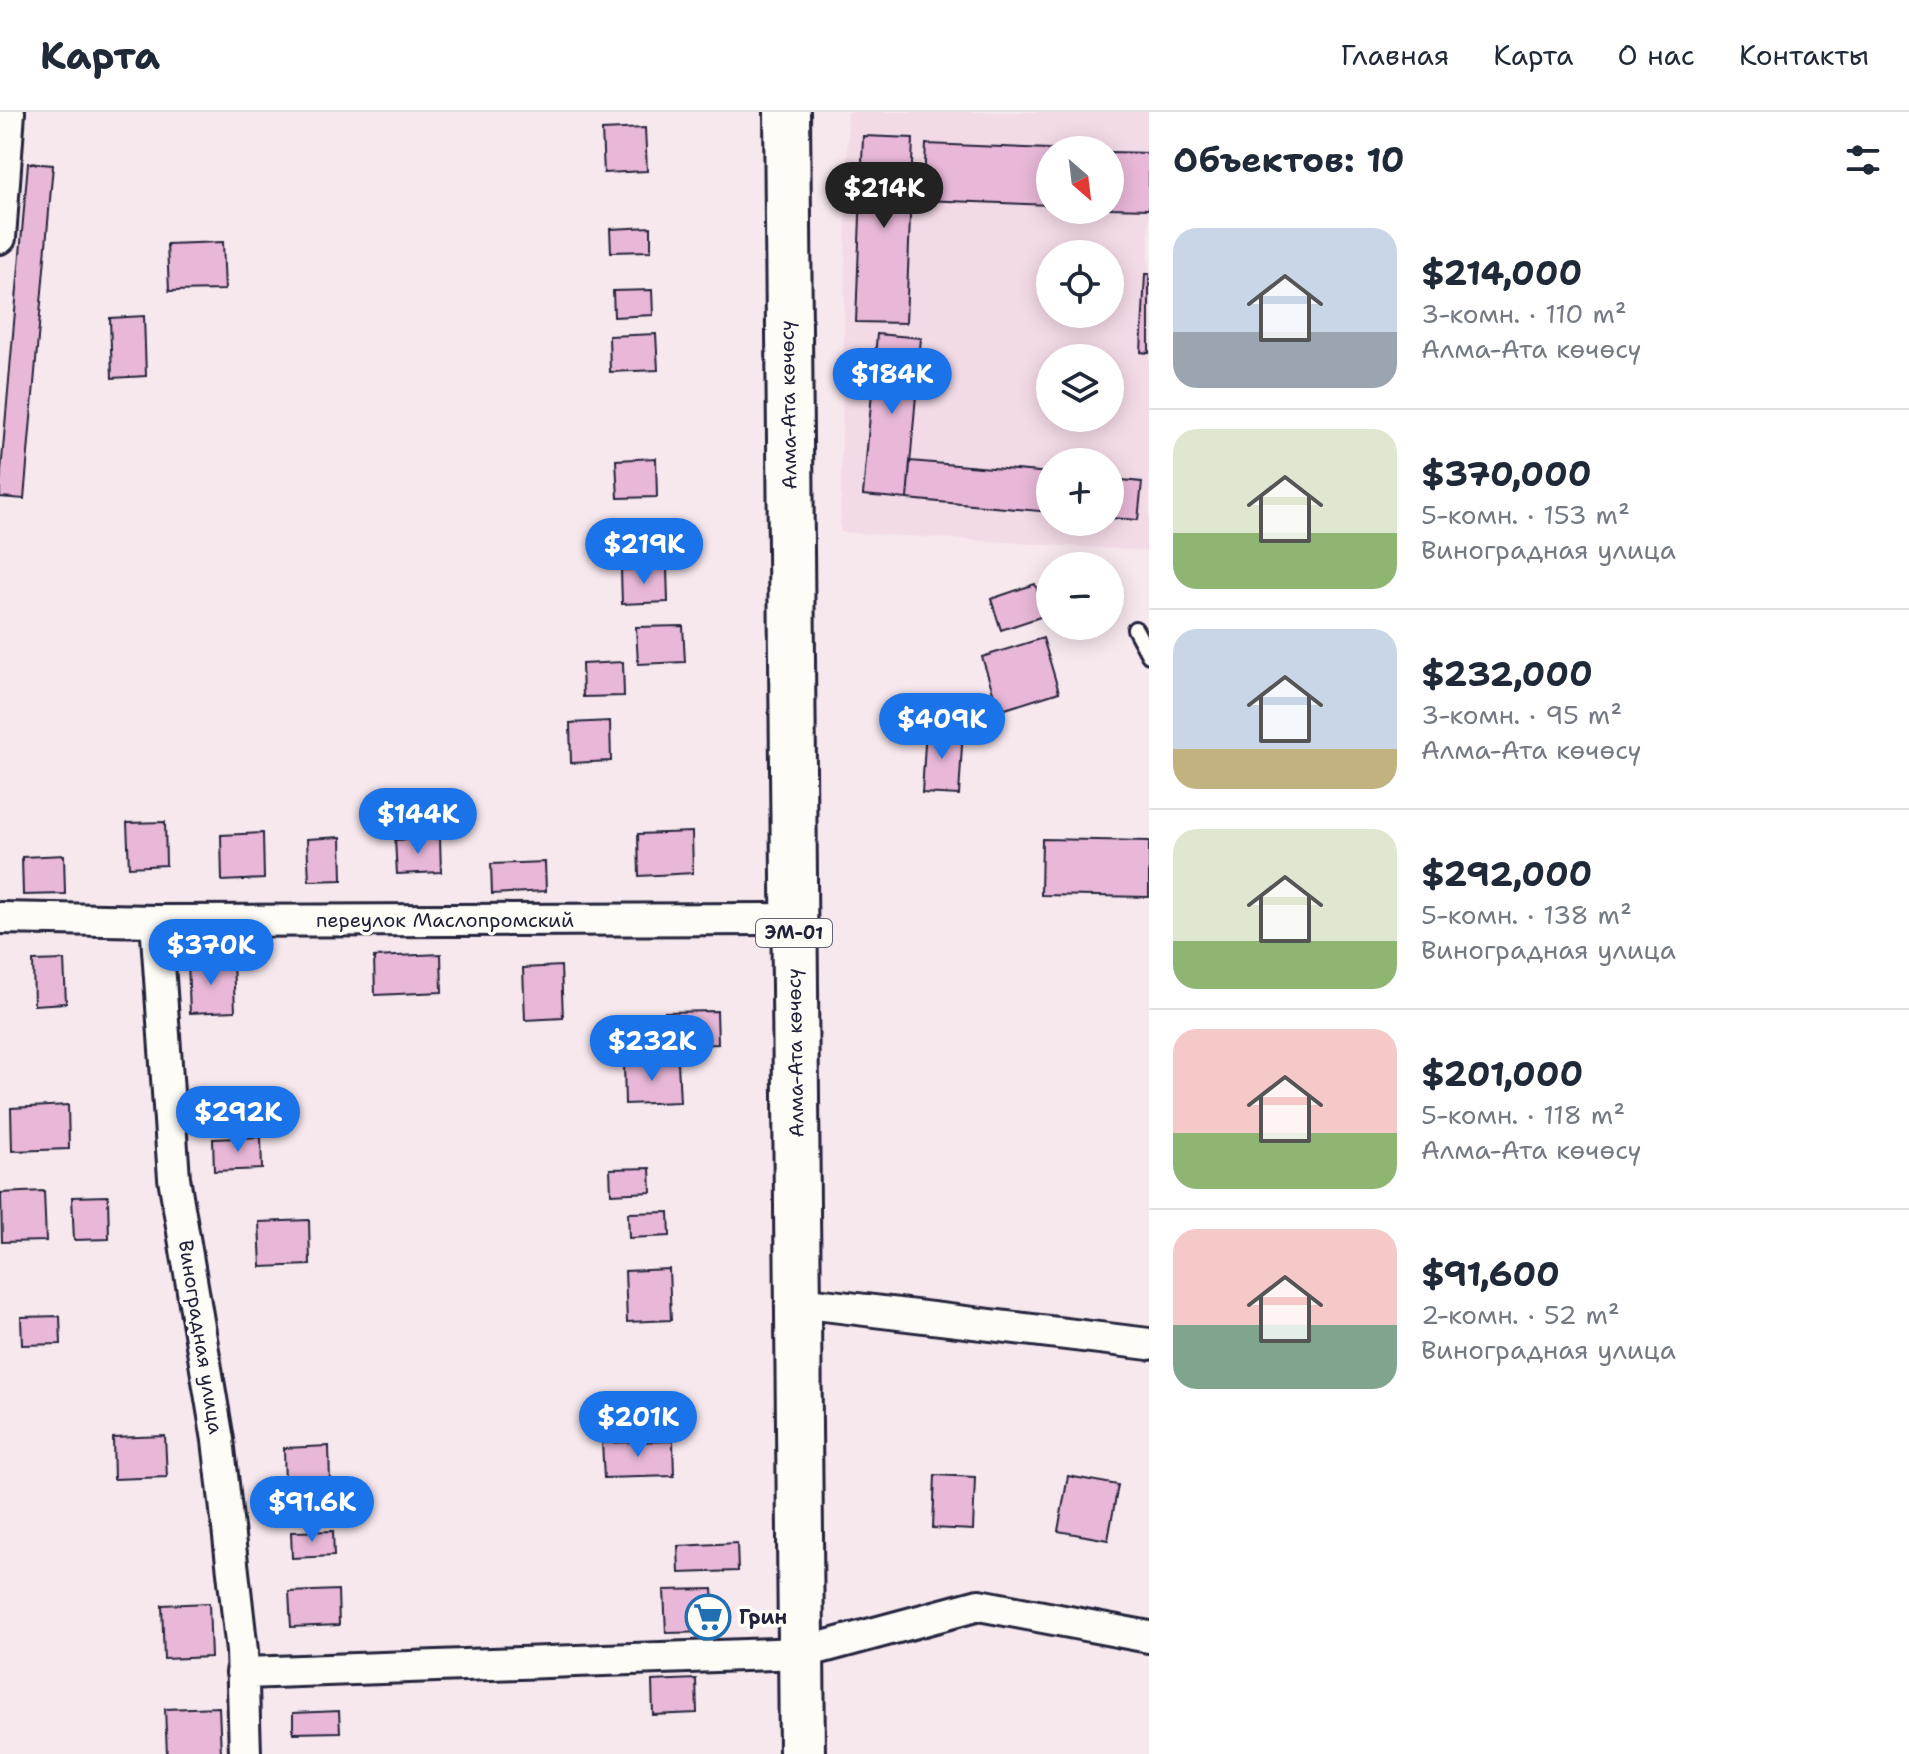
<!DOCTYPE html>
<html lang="ru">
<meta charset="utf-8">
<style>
:root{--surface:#fff;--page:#f6f6f7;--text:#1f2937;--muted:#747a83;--line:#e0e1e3;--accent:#1a73e8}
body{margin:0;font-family:"Shantell Sans",sans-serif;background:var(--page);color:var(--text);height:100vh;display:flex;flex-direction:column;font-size:30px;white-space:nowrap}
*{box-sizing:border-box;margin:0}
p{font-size:26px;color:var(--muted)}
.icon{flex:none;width:44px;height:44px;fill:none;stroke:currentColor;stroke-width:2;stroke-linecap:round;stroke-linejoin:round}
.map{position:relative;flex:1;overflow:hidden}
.side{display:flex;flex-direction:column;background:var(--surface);width:760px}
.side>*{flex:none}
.needle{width:52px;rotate:152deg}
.controls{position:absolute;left:1036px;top:24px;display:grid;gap:16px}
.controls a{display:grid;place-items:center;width:88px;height:88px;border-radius:50%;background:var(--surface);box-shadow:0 4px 20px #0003;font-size:40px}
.price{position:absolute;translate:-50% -68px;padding:0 18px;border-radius:28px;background:var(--accent);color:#fff;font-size:26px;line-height:52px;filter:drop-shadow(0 2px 4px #0008)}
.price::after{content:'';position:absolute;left:50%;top:48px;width:24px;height:18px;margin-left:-12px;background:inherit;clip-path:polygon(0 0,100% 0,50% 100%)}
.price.selected{background:#222;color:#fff}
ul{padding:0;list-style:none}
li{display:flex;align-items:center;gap:24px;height:200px;padding:0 24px}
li+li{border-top:2px solid var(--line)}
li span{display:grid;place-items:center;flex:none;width:224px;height:160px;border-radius:24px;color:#555}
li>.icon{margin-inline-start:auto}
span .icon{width:96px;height:96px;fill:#fffc;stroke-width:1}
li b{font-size:34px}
h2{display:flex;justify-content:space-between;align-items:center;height:96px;padding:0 24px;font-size:34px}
header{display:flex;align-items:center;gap:48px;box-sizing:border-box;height:112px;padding:0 40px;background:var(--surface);border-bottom:2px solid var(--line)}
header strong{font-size:38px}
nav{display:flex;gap:44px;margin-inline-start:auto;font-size:28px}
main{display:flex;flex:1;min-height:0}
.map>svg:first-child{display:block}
</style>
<header>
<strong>Карта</strong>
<nav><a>Главная</a><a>Карта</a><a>О нас</a><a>Контакты</a></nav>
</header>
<main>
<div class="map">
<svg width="1149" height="1642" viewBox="0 0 1149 1642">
<rect width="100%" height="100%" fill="#f7e8ee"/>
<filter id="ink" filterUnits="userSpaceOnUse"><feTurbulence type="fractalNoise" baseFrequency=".0125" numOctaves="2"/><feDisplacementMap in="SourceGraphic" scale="16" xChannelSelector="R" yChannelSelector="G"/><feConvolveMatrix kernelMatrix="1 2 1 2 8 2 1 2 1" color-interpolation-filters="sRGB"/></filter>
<g filter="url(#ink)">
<!-- built -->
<path fill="#f3dae7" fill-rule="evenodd" d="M848 0H1149V439L840 420ZM1050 38H1110V98H1050ZM1050 142H1110V202H1050ZM1050 246H1110V306H1050ZM1050 350H1110V410H1050Z"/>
<!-- building -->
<path fill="#e9b8d8" stroke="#22223b" stroke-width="2" d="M645 16 647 59 604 61 602 18Z
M863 24 913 26 906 211 856 210Z
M926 32 1073 38H1050V93L923 88Z
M1110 40 1149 41V97L1110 96Z
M28 51 53 53 24 387 0 385V371Z
M651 115V139L611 140 610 117Z
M223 130 225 178 169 179 167 132Z
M1145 162H1149V241L1141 240Z
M652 178 653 203 614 205 613 179Z
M144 204 146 264 112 266 110 206Z
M656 222 658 258 610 260 609 224Z
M877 222 921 226 907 387 863 383Z
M656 346 657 385 618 386 616 348Z
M910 349 1050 361V400L907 387Z
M1110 367 1142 370 1138 408 1110 406Z
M667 456 668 490 622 492 621 458Z
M1035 472 1046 503 1001 518 991 487Z
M683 514 685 550 638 552 636 515Z
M1043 526 1059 580 999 599 982 545Z
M623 550 624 584 583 585 582 552Z
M610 609 611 649 571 651 570 611Z
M926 615 963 617 959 683 922 681Z
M165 710 166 753 129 755 127 711Z
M692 720 693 761 639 764 638 722Z
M263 721 264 767 222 769 221 723Z
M341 725 342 768 309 769 307 727Z
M440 726 441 760 397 762 395 728Z
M1042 727 1149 729V785L1041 783Z
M64 743 65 782 23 783 22 745Z
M545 750 546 779 492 782 491 752Z
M441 842 442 880 375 883 374 845Z
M64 848 66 891 34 893 33 849Z
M233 849 235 899 190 901 188 850Z
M561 854 563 906 525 908 523 856Z
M717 899 718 932 665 934 664 900Z
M678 950 680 990 625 992 624 952Z
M68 993 69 1037 12 1039 11 996Z
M261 1025 262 1057 214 1059 213 1027Z
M650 1056 651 1080 611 1082 610 1057Z
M44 1079 46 1129 2 1130 1 1081Z
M108 1084 109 1127 74 1128 72 1085Z
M669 1100 670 1124 629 1126 628 1101Z
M309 1108 310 1153 261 1155 259 1110Z
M669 1157 671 1208 627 1210 625 1159Z
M60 1204 61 1232 22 1233 21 1205Z
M165 1324 167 1365 114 1367 113 1326Z
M673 1329 674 1364 604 1366 602 1331Z
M329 1334 330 1372 285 1374 284 1336Z
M935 1363 975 1365 973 1418 933 1416Z
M1068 1364 1118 1373 1108 1428 1058 1419Z
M333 1419 334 1444 292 1446 291 1420Z
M737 1431 738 1459 679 1461 678 1434Z
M713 1477 715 1520 666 1521 664 1478Z
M338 1478 339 1513 291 1515 289 1480Z
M209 1491 211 1545 164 1547 162 1493Z
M696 1567 697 1601 653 1603 652 1569Z
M219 1595 221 1642H167L165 1597Z
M339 1599 340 1620 293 1621V1601Z"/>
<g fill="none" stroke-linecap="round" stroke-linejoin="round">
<!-- service casing -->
<g stroke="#22223b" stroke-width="20">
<path id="service" d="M1135 517 1149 543"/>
</g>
<!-- minor casing -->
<g stroke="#22223b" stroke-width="36">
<path id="minor" d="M0 126 9 0
M0 806 156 809 793 807
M156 809 174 1066 218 1328 242 1539 245 1642
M799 1190 1149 1232
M242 1561 801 1541 979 1493 1149 1525"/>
</g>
<!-- trunk casing -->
<g stroke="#22223b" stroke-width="50">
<path id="trunk" d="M787 0 802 1642"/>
</g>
<!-- service -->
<use href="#service" stroke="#fdfcf7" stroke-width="14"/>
<!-- minor -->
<use href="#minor" stroke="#fdfcf7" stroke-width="30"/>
<!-- trunk -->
<use href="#trunk" stroke="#fdfcf7" stroke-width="44"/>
</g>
</g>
<!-- icons -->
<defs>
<g id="supermarket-ring" transform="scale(2.3)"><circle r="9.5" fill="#fdfcf7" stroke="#1f6fb2" stroke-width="1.5"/><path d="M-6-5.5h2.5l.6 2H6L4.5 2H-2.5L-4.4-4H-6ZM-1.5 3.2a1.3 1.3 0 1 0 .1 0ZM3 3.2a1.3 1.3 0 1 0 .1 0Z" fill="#1f6fb2"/></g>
</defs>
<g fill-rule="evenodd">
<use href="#supermarket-ring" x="708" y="1505"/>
</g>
<g text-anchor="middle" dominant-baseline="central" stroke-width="7" stroke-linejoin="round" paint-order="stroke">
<!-- shield labels -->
<rect fill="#fdfcf7" stroke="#646373" stroke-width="2" x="756" y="807" width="76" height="28" rx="6"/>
<g font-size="18" font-weight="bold" fill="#22223b">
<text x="794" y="821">ЭМ-01</text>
</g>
<!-- street labels -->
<g font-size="20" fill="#22223b" stroke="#fdfcf7">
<text transform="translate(788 293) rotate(-91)">Алма-Ата көчөсү</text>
<text x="445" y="808">переулок Маслопромский</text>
<text transform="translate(795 941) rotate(-91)">Алма-Ата көчөсү</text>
<text transform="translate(201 1225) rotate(81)">Виноградная улица</text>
</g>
<!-- poi labels -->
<g font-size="20" font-weight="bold" fill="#22223b" stroke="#fdfcf7" text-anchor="start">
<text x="739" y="1505">Грин</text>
</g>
</g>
</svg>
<div class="controls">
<a><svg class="needle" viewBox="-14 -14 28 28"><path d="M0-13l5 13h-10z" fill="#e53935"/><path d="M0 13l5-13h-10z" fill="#747a83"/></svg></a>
<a><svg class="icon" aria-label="locate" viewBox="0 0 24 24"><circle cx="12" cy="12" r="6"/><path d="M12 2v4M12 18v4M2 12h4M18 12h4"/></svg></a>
<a><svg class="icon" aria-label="layers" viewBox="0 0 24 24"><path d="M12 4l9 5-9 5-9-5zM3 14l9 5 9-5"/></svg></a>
<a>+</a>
<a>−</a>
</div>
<b class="price selected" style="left:884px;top:118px">$214K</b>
<b class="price" style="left:892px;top:304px">$184K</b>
<b class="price" style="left:644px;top:474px">$219K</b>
<b class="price" style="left:942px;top:649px">$409K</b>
<b class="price" style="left:418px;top:744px">$144K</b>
<b class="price" style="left:211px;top:875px">$370K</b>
<b class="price" style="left:652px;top:971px">$232K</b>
<b class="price" style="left:238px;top:1042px">$292K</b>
<b class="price" style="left:638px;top:1347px">$201K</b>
<b class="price" style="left:312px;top:1432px">$91.6K</b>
</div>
<section class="side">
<h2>Объектов: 10<svg class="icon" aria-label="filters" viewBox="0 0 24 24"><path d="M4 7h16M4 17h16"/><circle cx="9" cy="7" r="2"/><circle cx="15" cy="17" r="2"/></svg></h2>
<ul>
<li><span style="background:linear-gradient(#c9d6e8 65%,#9aa5b1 0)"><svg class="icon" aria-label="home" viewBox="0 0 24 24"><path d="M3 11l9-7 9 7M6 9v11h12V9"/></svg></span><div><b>$214,000</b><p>3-комн. · 110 m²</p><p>Алма-Ата көчөсү</p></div></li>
<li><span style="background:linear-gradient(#dfe7d0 65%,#8fb573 0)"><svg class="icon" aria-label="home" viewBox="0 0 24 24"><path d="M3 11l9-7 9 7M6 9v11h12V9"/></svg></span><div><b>$370,000</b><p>5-комн. · 153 m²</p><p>Виноградная улица</p></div></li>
<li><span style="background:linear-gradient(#c9d6e8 75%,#c2b280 0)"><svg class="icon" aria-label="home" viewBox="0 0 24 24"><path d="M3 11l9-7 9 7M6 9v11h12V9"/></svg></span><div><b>$232,000</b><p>3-комн. · 95 m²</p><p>Алма-Ата көчөсү</p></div></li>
<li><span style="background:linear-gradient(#dfe7d0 70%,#8fb573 0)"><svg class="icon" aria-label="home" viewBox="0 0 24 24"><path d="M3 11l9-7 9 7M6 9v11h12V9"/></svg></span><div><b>$292,000</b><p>5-комн. · 138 m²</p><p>Виноградная улица</p></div></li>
<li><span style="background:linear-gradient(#f6c9c9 65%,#8fb573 0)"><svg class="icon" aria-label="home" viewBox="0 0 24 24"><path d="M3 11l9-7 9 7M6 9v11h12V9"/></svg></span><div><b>$201,000</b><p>5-комн. · 118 m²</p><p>Алма-Ата көчөсү</p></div></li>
<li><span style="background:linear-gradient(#f6c9c9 60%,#7fa58c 0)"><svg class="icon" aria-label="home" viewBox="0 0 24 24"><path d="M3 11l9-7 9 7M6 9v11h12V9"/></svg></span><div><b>$91,600</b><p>2-комн. · 52 m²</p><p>Виноградная улица</p></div></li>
</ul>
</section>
</main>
